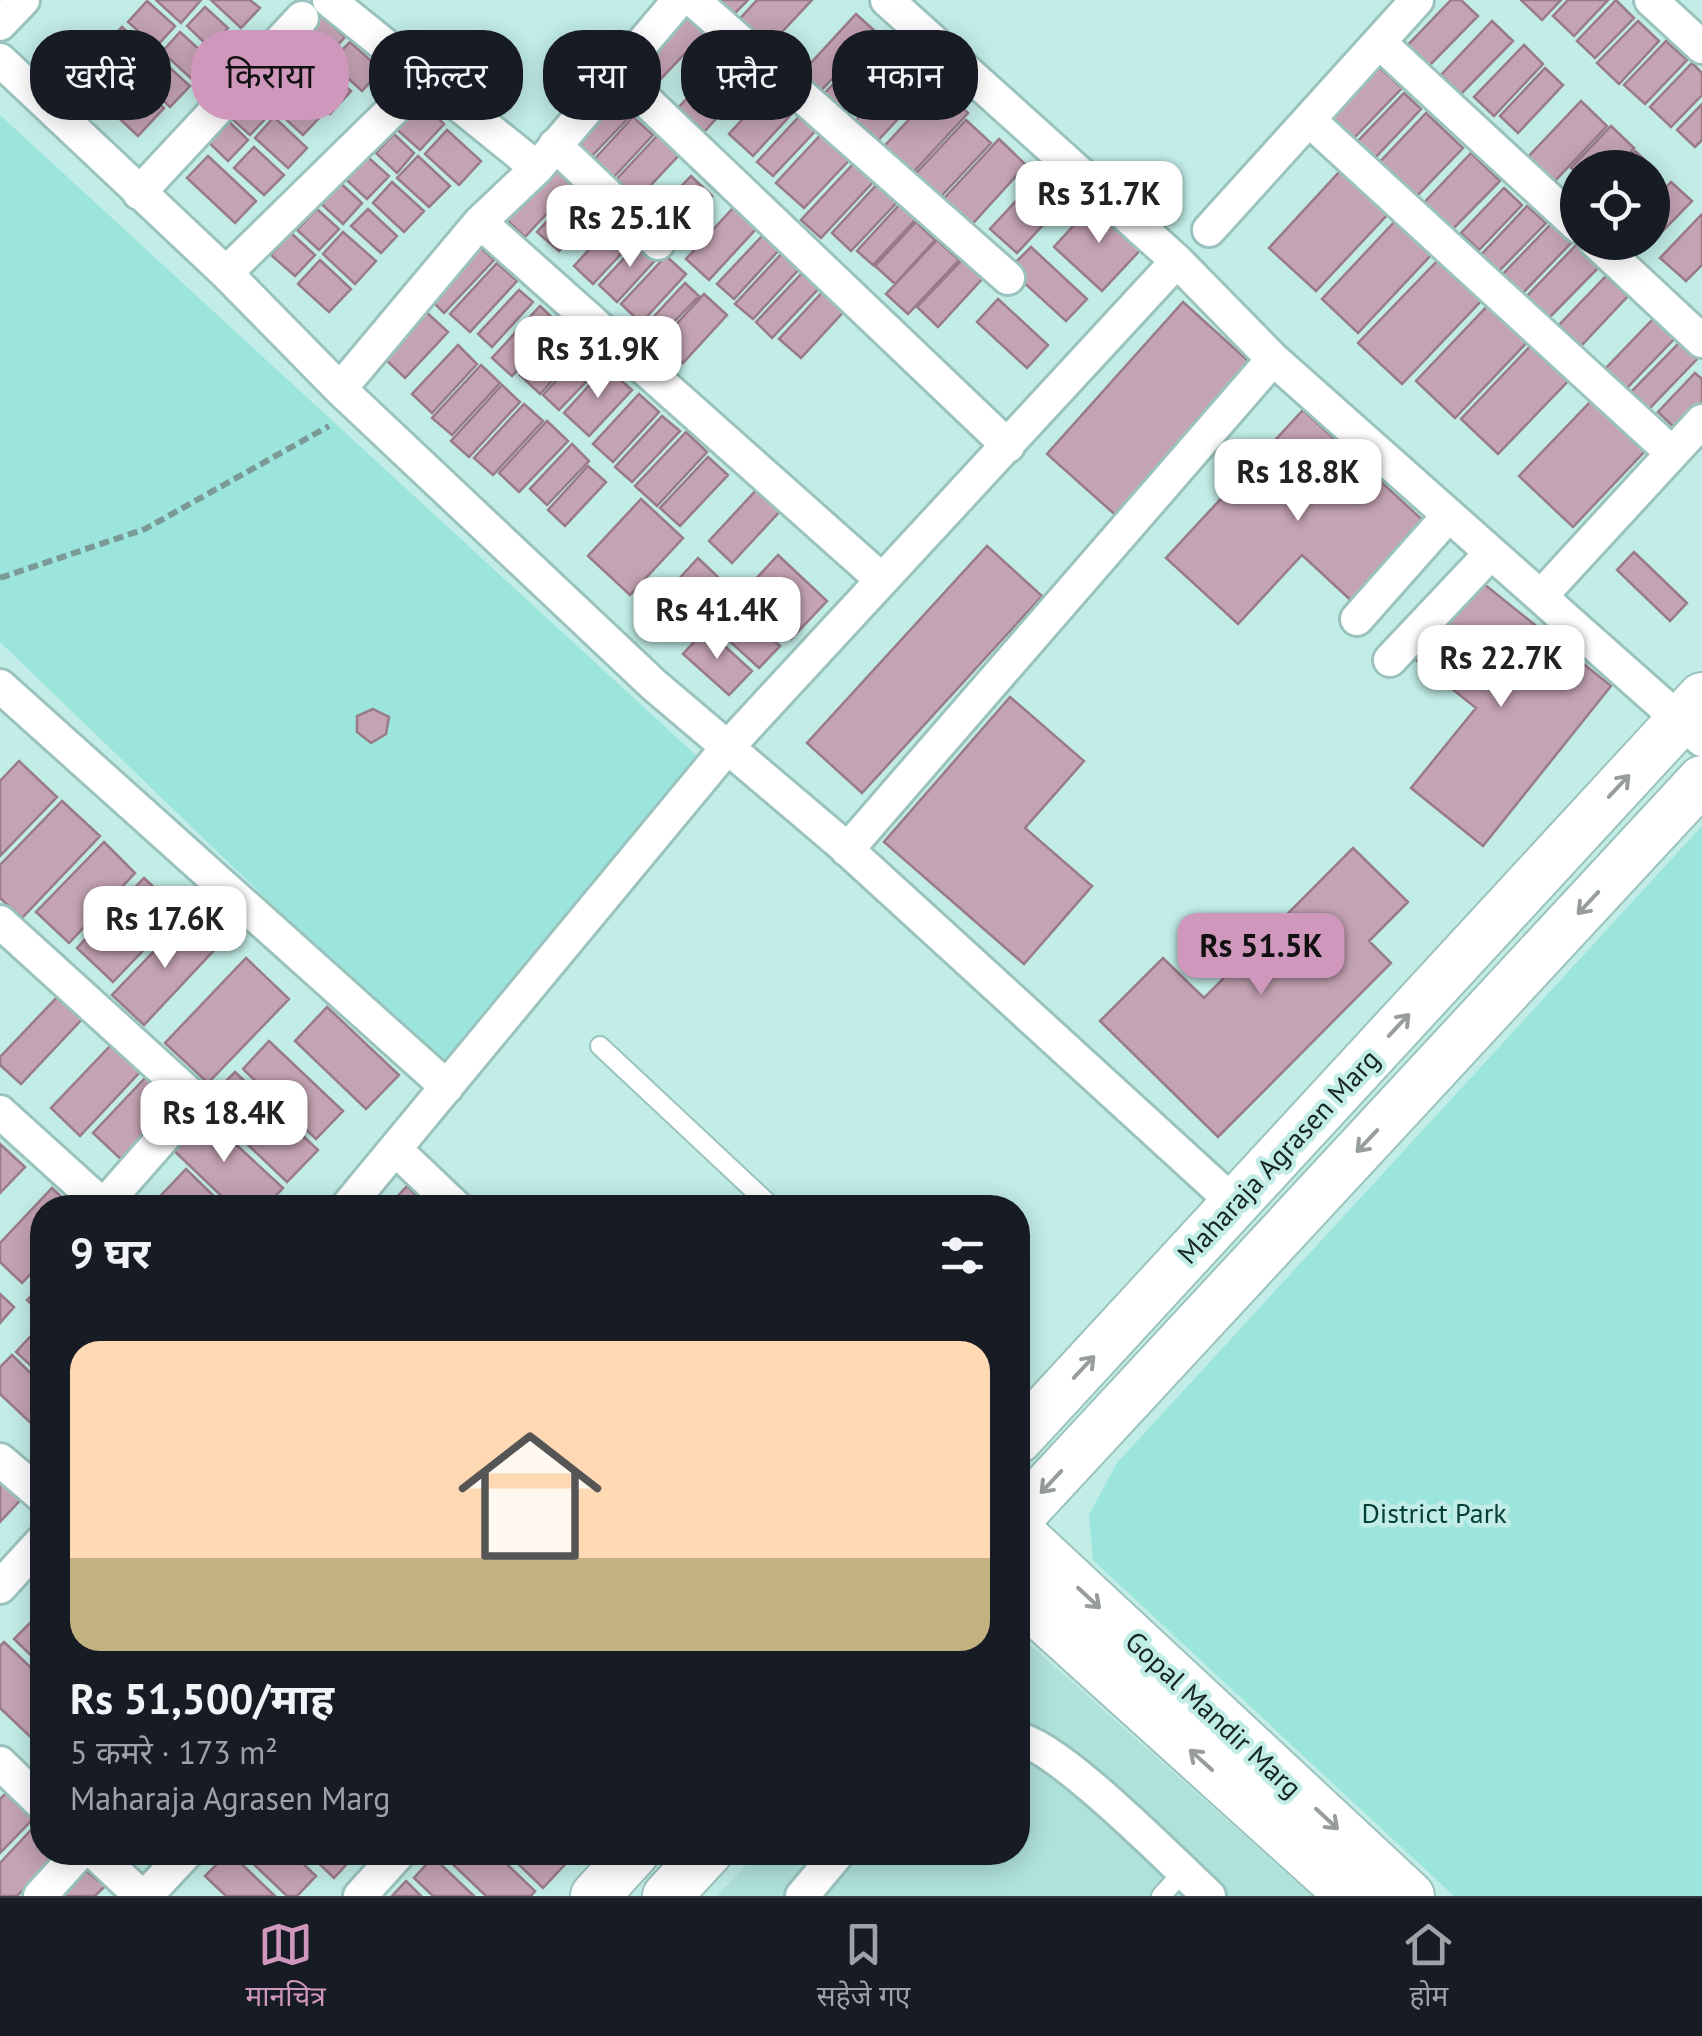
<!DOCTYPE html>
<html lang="hi">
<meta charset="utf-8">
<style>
:root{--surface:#171b24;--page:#20242c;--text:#f1f3f6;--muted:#9ea1a6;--line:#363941;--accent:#d097bc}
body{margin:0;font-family:"PT Sans","Noto Sans Devanagari",sans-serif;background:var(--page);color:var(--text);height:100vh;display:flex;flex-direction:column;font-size:38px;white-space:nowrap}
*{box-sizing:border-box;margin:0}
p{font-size:32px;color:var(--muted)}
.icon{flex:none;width:55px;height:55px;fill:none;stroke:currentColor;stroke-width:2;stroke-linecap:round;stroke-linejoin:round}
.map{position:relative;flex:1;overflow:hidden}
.sheet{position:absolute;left:30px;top:1195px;width:1000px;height:670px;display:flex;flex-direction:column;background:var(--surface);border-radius:40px;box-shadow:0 5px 25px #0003}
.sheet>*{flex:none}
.hud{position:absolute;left:30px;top:30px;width:1000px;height:90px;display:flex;gap:20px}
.fabs{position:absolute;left:1560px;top:150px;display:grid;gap:20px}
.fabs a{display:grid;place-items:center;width:110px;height:110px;border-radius:50%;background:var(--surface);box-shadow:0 5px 25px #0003;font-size:50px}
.price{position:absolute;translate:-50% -85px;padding:0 22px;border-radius:20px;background:#fff;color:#222;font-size:32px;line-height:65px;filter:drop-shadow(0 2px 5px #0008)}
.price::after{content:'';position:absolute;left:50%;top:60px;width:30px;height:22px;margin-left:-15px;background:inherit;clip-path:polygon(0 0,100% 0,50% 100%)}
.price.on{background:var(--accent);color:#111}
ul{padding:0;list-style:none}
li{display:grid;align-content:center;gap:20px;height:530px;padding:0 40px}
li+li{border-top:2px solid var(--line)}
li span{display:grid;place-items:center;height:310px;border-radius:30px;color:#555}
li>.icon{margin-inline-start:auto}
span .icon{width:180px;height:180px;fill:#fffc;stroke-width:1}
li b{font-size:42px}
h2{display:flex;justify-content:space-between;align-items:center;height:120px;padding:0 40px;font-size:42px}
.pill{padding:0 35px;border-radius:40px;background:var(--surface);box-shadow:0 5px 25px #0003;font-size:35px;line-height:90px}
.pill.on{background:var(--accent);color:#111}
.menu{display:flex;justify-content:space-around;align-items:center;height:140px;border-top:2px solid var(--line);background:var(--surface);font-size:28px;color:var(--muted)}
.menu a{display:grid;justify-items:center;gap:5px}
.menu .on{color:var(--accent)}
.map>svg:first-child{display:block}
</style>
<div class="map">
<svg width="1702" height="1896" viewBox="0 0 1702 1896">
<rect width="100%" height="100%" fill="#c2ece6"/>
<!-- built -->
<path fill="#afe2db" d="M1018 1634 1312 1896H717L758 1853 1018 1852Z"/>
<!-- green -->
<path fill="#9be5dc" d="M0 115 712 770 449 1075 0 642Z
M1702 826V1896H1454L1093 1560 1089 1515 1117 1463Z"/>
<!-- building -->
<path fill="#c4a3b3" stroke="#997a88" stroke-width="2.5" d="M156 0H201L181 23Z
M211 0H250L260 8 241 28Z
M708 0H748L729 19Z
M757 0H812L764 51 735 24Z
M1451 0H1461L1478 16 1427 68 1405 48Z
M1521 0H1561L1542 20Z
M1568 0H1608L1574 36 1553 16Z
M1616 0 1634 18 1595 58 1577 41Z
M147 1 175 26 156 47 128 22Z
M205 7 228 28 210 48 187 26Z
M319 13 345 37 322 62 296 38Z
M692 13 709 28 655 85 639 70Z
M856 14 876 32 817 95 798 77Z
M1492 21 1513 41 1461 94 1441 75Z
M1638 21 1659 41 1619 84 1597 63Z
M122 27 152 54 133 75 103 47Z
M180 32 213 62 194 81 162 52Z
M880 34 902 55 846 116 823 95Z
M289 39 313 62 295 81 270 59Z
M1666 41 1687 60 1645 104 1624 85Z
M350 42 381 70 362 91 330 62Z
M1524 45 1543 64 1494 116 1474 97Z
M731 52 756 75 704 132 678 108Z
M99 54 124 77 103 99 77 76Z
M158 57 190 86 170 107 139 78Z
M910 62 932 82 872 147 850 127Z
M1692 63 1702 73V95L1671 127 1650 107Z
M267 65 292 90 273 110 248 86Z
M322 65 351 91 330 114 301 88Z
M1379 67 1402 88 1353 139 1331 117Z
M1545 68 1563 85 1518 133 1500 116Z
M135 81 164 108 138 136 109 109Z
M775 84 799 106 753 156 729 134Z
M940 86 968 113 907 179 878 153Z
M241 91 268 116 250 135 223 111Z
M1404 93 1421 109 1375 158 1357 142Z
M295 96 319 118 303 135 279 113Z
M617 96 634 112 588 160 572 145Z
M418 99 444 124 420 150 393 126Z
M1581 101 1607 126 1553 183 1527 158Z
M1702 104V140L1695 147 1677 130Z
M805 110 821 125 773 176 757 162Z
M1426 113 1463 148 1414 199 1377 165Z
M223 116 248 140 228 161 203 137Z
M274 117 307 148 288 168 255 138Z
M633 117 653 135 611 180 592 162Z
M966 120 991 143 933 205 908 182Z
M1611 126 1634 148 1615 168H1578V174L1571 168Z
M826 129 854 155 804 208 776 183Z
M447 130 481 161 459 185 425 154Z
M394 134 414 153 397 173 376 153Z
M659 134 681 153 634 203 613 183Z
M999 139 1026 165 966 231 938 205Z
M254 147 284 175 264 195 234 168Z
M360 150 389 176 367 199 339 173Z
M1635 151 1657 171 1652 176V168H1620Z
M1471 153 1500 181 1448 234 1420 207Z
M208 156 256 201 235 223 187 178Z
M418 156 450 186 429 207 397 178Z
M855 162 875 180 821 238 801 220Z
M557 165 576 182 525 237 506 219Z
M1341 170 1389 213 1316 291 1269 248Z
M1042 173 1068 198 1017 253 990 229Z
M691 176 712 196 668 244 646 224Z
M334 177 362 203 343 224 315 198Z
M880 181 900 199 851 251 832 233Z
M392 182 424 211 404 232 373 203Z
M1671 182 1692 201 1652 242V202Z
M1504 188 1522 205 1479 250 1461 233Z
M575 191 597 211 559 251 537 232Z
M1096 201 1145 245 1102 291 1054 247Z
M900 204 916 219 873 265 857 251Z
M1527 206 1546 223 1499 271 1481 255Z
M733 208 756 229 709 280 686 259Z
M317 209 339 229 319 250 297 230Z
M368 209 397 236 381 253 351 226Z
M1702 214V265L1686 281 1660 258Z
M617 219 637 237 593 284 574 266Z
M1397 219 1433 253 1358 333 1322 299Z
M916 222 935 240 895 284 875 266Z
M1552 223 1572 242 1520 296 1500 277Z
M343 232 376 261 355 284 323 254Z
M291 233 315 255 295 276 271 255Z
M763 235 779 250 734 299 717 284Z
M643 238 661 254 617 302 599 285Z
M937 240 959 260 908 314 886 294Z
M1578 243 1601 265 1549 318 1526 297Z
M477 244 494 260 444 313 428 297Z
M1031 247 1087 299 1066 321 1009 269Z
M784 251 801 267 753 319 735 304Z
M666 256 686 274 641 323 621 304Z
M1440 258 1483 299 1402 384 1358 343Z
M320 260 351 289 329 312 298 284Z
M962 260 983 278 938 327 917 307Z
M497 263 517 281 470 332 450 314Z
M804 271 821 286 772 338 756 322Z
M1606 276 1628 296 1581 346 1559 325Z
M685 283 699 296 660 336 647 324Z
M827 287 848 307 801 358 779 339Z
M519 290 533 302 492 347 478 334Z
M704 294 727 315 683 363 660 342Z
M998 299 1048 345 1027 368 977 322Z
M1493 300 1532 337 1455 418 1416 381Z
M1183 302 1256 368 1120 519 1047 454Z
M540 306 560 325 512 376 492 358Z
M424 310 448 332 405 378 382 356Z
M1654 318 1675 338 1626 389 1605 369Z
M563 330 582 348 540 394 520 375Z
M1535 341 1572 377 1498 454 1461 419Z
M1679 343 1697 359 1649 409 1631 392Z
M458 345 477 364 432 413 412 394Z
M587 348 604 363 559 410 543 395Z
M481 365 500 383 452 435 432 418Z
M606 367 632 390 589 436 564 413Z
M1695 373 1702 379V417L1683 436 1658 412Z
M502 385 520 402 469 457 451 441Z
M639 394 659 412 613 462 593 444Z
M1593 399 1646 450 1573 527 1519 476Z
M524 404 543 421 493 475 474 458Z
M1303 410 1430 527 1357 606 1302 555 1238 624 1166 558Z
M662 416 680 431 632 482 615 467Z
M547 421 568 441 519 492 499 473Z
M686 432 707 452 657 506 635 486Z
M572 444 589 461 547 505 530 489Z
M708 457 728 475 680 526 660 508Z
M588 466 606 482 565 526 548 510Z
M759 487 783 508 732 563 709 541Z
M641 499 683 538 630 595 588 556Z
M987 546 1042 596 862 793 807 743Z
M1634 552 1687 603 1670 621 1617 570Z
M778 555 827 601 791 639 742 594Z
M698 558 718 577 668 631 648 613Z
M1479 580 1611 686 1483 846 1411 788 1476 708 1415 659Z
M732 602 780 646 759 668 711 624Z
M706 629 752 671 729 695 683 654Z
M1010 697 1084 761 1025 828 1092 886 1024 964 884 842Z
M373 709 389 717 386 734 371 743 357 732V716Z
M19 761 57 797 0 856V781Z
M62 801 100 836 22 918 0 898V865Z
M104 842 135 873 69 943 36 912Z
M1353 848 1408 902 1369 941 1391 963 1218 1137 1100 1021 1163 958 1204 998Z
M144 878 180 912 113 982 77 948Z
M187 917 218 946 144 1025 112 995Z
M246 958 289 999 208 1083 165 1043Z
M62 992 86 1015 21 1084 0 1065V1057Z
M327 1007 399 1075 366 1109 295 1041Z
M269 1041 343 1111 316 1139 243 1069Z
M111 1045 140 1072 80 1136 51 1108Z
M235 1072 318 1150 287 1182 204 1103Z
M146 1077 181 1109 127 1165 93 1133Z
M200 1111 283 1188 264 1208H234L168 1145Z
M0 1144 25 1167 0 1193Z
M186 1169 226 1208H149Z
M407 1186 429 1208H387Z
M52 1188 73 1208H42V1262L22 1283 0 1262V1243Z
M42 1284V1315L27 1300Z
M0 1294 14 1307 0 1323Z
M41 1325 42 1327V1376L16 1352Z
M12 1355 42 1384V1417L34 1426 0 1394V1367Z
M0 1471 25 1495 0 1522Z
M37 1616 42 1621V1666L14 1639Z
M4 1642 42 1678 41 1747 0 1708V1646Z
M6 1793 33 1819 0 1853V1799Z
M31 1830 42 1841V1852L57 1855 17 1896H0V1863Z
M229 1852 275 1896H226L205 1876Z
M241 1852H291L316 1876 297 1896H287Z
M307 1852H358L334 1878Z
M440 1852H494L535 1891 531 1896H486Z
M506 1852H568L572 1857 543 1888Z
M433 1857 474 1896H433L414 1878Z
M86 1871 105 1886 95 1896H62Z
M406 1881 421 1896H392Z"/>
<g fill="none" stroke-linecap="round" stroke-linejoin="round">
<!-- lane casing -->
<g stroke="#9ac3be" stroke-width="22">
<path id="lane" d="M600 1046 773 1208
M1161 1896 1183 1872"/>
</g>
<!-- street casing -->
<g stroke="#9ac3be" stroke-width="38">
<path id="street" d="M329 0 537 168
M693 0 1008 278
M887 0 1177 261 1273 359 1702 740
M1651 0 1702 47
M0 24 23 0
M1379 42 1578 226
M0 60 226 273 340 389 654 685 838 841 1234 1203
M616 72 1008 446
M1309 120 1672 453
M555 145 658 243
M139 193 302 18
M480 222 882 580
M1209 230 1417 0
M1596 242 1702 341
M226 273 425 78
M340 389 480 222 537 168 679 0
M1541 596 1702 421
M1357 619 1449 515
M1390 660 1491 553
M0 686 447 1087
M847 850 1273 359
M0 922 196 1100 104 1205
M0 1112 106 1208
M395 1149 457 1208
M346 1208 726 749 1177 261
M0 1460 42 1496
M0 1587 42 1541
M1018 1739C1059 1746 1172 1862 1209 1896
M0 1763 42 1804
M94 1852 141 1896
M40 1896 80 1852
M146 1896 187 1852
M360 1896 400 1852
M802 1896 839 1852"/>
</g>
<!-- secondary casing -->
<g stroke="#9ac3be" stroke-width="52">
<path id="secondary" d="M1018 1439 1702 697
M1018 1518 1702 780
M1018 1531 1410 1896
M1018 1595 1351 1896
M595 1896 635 1852
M667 1896 708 1852"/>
</g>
<!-- path -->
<path stroke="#7b9a96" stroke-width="6" stroke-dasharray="10 5" stroke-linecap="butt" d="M0 578 145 529 329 426"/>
<!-- lane -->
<use href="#lane" stroke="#fff" stroke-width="18"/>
<!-- street -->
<use href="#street" stroke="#fff" stroke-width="32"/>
<!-- secondary -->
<use href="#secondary" stroke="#fff" stroke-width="48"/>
</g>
<!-- one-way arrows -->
<defs><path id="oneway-shaft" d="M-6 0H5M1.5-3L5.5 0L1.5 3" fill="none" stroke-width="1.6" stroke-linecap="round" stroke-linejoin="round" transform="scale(2.5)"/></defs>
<g stroke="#969d9c">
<use href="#oneway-shaft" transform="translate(1619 786) rotate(-47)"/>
<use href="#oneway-shaft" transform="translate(1588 903) rotate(133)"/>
<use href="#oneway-shaft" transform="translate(1399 1025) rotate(-47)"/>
<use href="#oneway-shaft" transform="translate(1367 1141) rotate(133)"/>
<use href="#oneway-shaft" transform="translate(1084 1367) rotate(-47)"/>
<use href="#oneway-shaft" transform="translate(1051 1482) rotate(133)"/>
<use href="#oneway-shaft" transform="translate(1089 1598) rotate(43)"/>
<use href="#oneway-shaft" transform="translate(1201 1760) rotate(-138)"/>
<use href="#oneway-shaft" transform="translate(1327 1819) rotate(43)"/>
</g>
<g text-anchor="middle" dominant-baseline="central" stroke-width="9" stroke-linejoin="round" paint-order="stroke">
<!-- street labels -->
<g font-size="28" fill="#162624" stroke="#c2ece6">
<text transform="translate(1278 1156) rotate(-47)">Maharaja Agrasen Marg</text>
<text transform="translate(1214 1714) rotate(43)">Gopal Mandir Marg</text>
</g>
<!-- park labels -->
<g font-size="28" fill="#023d38" stroke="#c2ece6">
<text x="1434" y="1512">District Park</text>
</g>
</g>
</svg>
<div class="fabs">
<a><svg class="icon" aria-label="locate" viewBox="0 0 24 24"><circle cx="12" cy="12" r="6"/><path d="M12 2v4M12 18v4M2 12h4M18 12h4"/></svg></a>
</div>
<b class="price" style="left:1099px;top:246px">Rs 31.7K</b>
<b class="price" style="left:630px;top:270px">Rs 25.1K</b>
<b class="price" style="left:598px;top:401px">Rs 31.9K</b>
<b class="price" style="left:1298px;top:524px">Rs 18.8K</b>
<b class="price" style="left:717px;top:662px">Rs 41.4K</b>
<b class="price" style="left:1501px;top:710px">Rs 22.7K</b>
<b class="price" style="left:165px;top:971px">Rs 17.6K</b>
<b class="price on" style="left:1261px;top:998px">Rs 51.5K</b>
<b class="price" style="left:224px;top:1165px">Rs 18.4K</b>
<div class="hud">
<a class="pill">खरीदें</a>
<a class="pill on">किराया</a>
<a class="pill">फ़िल्टर</a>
<a class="pill">नया</a>
<a class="pill">फ़्लैट</a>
<a class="pill">मकान</a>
</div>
<section class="sheet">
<h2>9 घर<svg class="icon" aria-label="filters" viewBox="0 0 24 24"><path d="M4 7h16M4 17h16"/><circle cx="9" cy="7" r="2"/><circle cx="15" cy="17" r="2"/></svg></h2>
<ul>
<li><span style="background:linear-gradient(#ffd9b3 70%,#c2b280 0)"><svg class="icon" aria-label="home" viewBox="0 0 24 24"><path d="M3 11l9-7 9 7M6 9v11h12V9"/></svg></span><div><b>Rs 51,500/माह</b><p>5 कमरे · 173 m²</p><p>Maharaja Agrasen Marg</p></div></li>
</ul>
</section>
</div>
<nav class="menu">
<a class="on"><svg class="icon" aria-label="map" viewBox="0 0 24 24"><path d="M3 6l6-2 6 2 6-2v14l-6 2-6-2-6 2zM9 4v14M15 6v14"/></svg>मानचित्र</a>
<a><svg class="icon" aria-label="saved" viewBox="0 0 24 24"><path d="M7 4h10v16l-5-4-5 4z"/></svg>सहेजे गए</a>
<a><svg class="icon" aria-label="home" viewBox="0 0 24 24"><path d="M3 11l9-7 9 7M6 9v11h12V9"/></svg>होम</a>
</nav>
